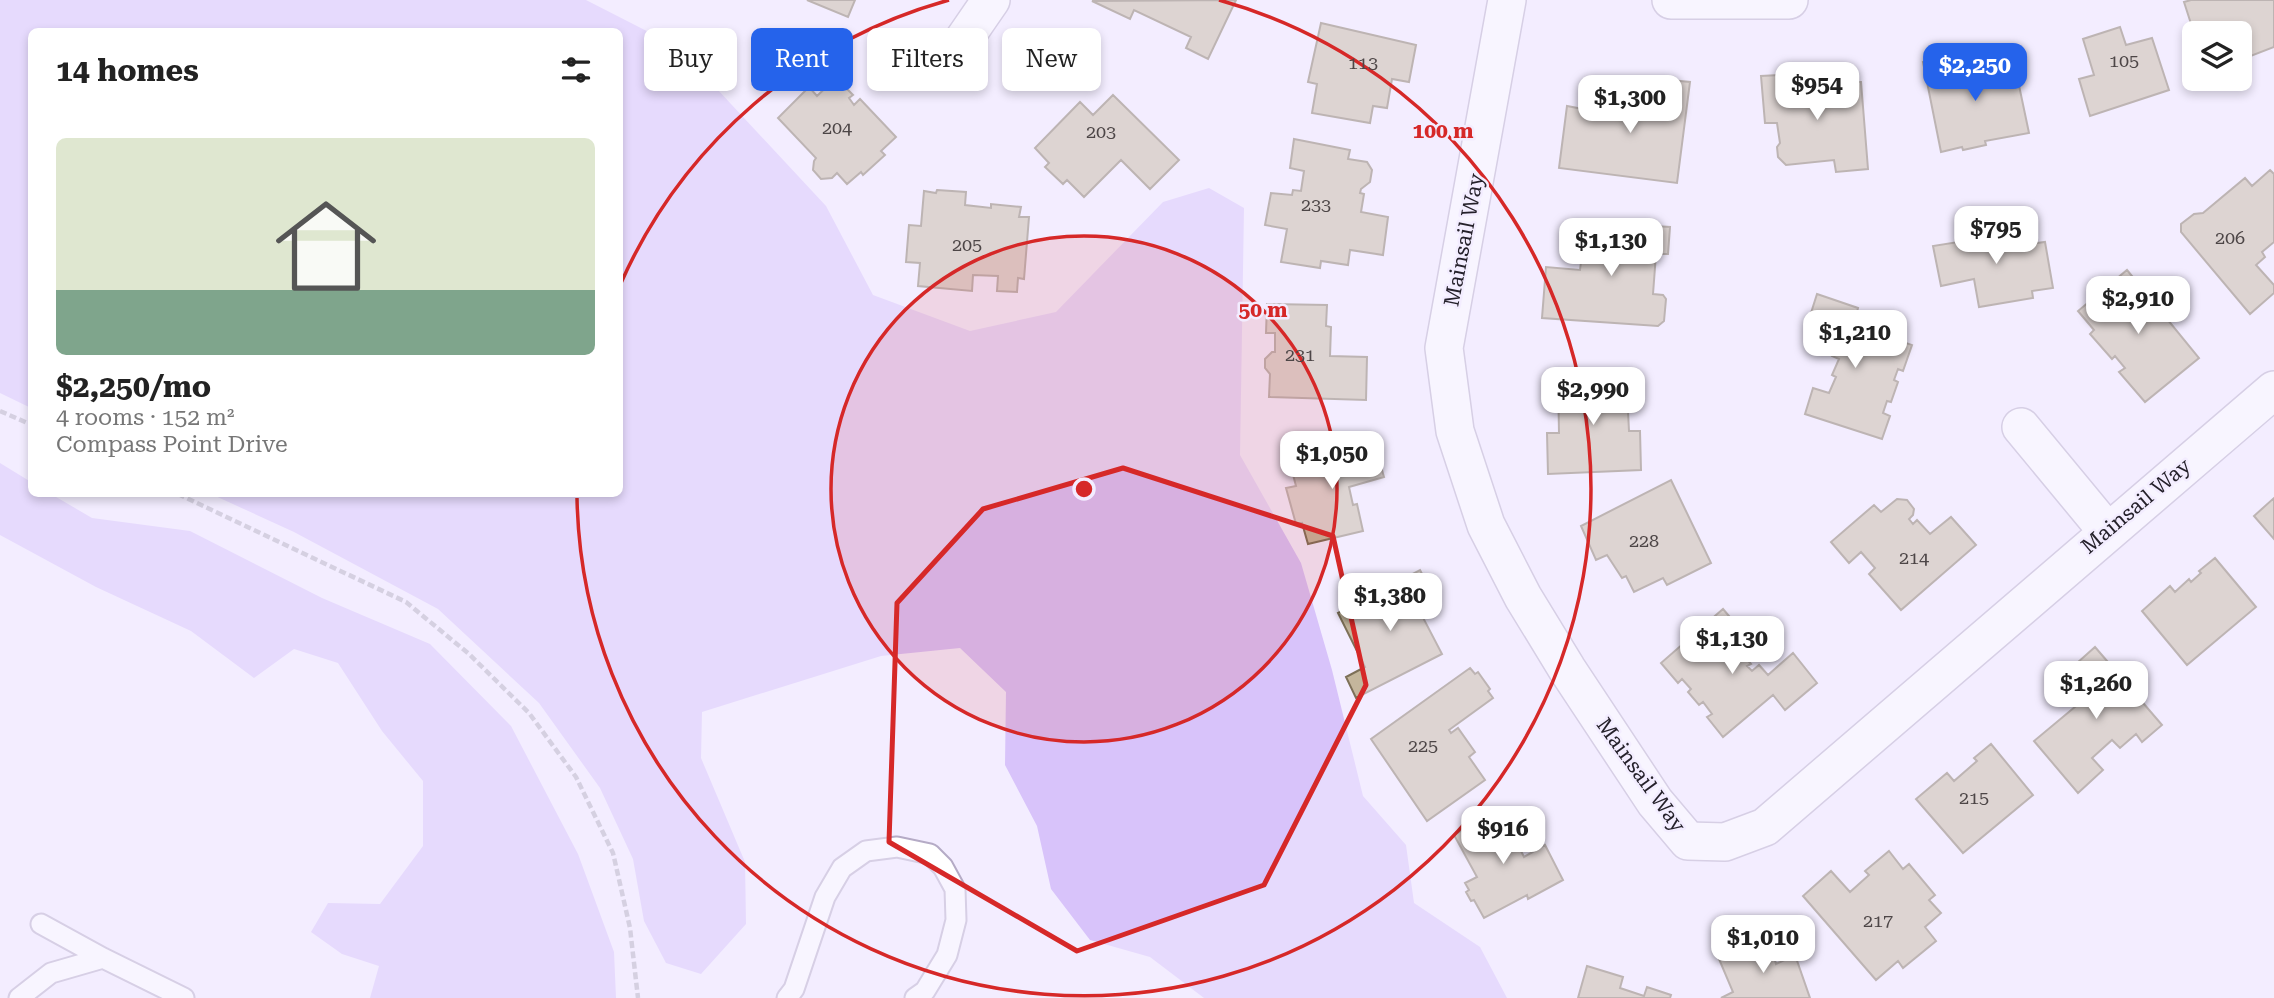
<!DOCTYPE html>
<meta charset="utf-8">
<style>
:root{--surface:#fff;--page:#f2f2f2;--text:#222;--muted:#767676;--accent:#2563eb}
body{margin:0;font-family:"Roboto Serif",serif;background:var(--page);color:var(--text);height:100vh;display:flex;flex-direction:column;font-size:26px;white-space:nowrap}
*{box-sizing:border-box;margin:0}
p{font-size:23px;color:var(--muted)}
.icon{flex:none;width:38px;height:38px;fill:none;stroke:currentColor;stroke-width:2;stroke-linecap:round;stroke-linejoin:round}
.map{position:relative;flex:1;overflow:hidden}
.details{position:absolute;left:28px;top:28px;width:595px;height:469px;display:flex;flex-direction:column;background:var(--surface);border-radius:10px;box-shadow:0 4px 10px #0003}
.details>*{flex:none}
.guide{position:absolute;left:644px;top:28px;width:665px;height:63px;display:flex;gap:14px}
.controls{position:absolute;left:2182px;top:21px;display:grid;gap:14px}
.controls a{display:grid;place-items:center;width:70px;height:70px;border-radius:10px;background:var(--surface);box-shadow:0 4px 10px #0003;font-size:35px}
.price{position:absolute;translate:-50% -60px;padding:0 16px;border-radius:14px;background:#fff;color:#222;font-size:23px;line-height:46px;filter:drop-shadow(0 2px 4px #0008)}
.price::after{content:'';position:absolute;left:50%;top:42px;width:21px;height:16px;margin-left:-10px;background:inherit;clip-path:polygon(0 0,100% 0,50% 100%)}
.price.active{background:var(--accent);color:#fff}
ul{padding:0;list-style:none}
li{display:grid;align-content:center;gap:14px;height:371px;padding:0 28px}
li span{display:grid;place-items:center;height:217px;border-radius:10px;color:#555}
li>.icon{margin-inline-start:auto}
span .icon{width:126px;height:126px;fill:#fffc;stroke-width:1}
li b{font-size:30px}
h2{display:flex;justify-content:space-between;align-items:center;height:84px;padding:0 28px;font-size:30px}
.pill{padding:0 24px;border-radius:10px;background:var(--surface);box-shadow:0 4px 10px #0003;font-size:24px;line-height:63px}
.pill.active{background:var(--accent);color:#fff}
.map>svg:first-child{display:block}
</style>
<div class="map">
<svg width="2274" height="998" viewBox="0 0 2274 998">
<rect width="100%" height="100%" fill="#f3edff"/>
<!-- green -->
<path fill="#d8c3fa" d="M0 0H586L678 47 826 206 873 295 970 331 1056 312 1163 202 1209 188 1244 208 1240 455 1301 563 1332 670 1363 796 1406 845 1414 903 1480 947 1507 998H1204L1150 957 1090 940 1051 889 1037 826 1005 765 1006 692 960 648 881 656 702 712 701 758 745 862 746 924 701 974 666 963 644 921 633 859 600 788 539 703 438 609 294 532 211 494H620V32H32L31 408 0 393Z
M0 463 31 482 32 494H51L92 518 190 531 322 598 430 644 511 726 578 854 614 952 616 998H370L379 966 342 954 311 932 328 903 380 904 423 846V781L382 731 338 663 294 649 254 678 191 631 96 587 0 535Z"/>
<!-- building -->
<path fill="#c4b69c" stroke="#7d7058" stroke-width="2" d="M807 0H855L848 17Z
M1236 0 1208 59 1186 48 1191 37 1134 10 1130 19 1092 1Z
M2191 0H2274V47L2240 60 2242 64 2240 65V33H2194L2184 2Z
M1321 23 1416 45 1409 82 1392 79 1387 108 1373 106 1370 123 1312 113 1317 84 1308 82Z
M2120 27 2126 45 2152 38 2169 90 2090 116 2079 79 2094 75 2083 39Z
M1961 54 1966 74 1992 69 1991 62 2013 57 2029 133 1985 141 1986 145 1963 150 1962 147 1941 152 1923 62Z
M1803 74 1804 90 1827 89 1826 82H1861L1868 169 1836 172 1834 160 1786 165 1778 157 1777 147 1780 143 1777 123H1765L1761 76Z
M836 78 853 95 849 98 854 105 860 99 896 137 881 151 885 155 863 175 861 172 847 184 837 173 832 178 821 179 813 170 814 161 816 158 778 118 809 87 817 96Z
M1648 78 1690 82 1677 183 1559 168 1567 106 1593 111 1596 101 1631 108V114L1641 116Z
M1113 95 1179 160 1150 189 1121 160 1084 197 1067 180 1063 184 1045 167 1049 163 1035 148 1080 102 1093 115Z
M1294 139 1350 150 1348 159 1367 162 1372 170 1370 182 1361 189 1360 193 1364 194 1361 212 1388 217 1383 255 1350 250 1348 265 1321 261 1320 268 1281 262 1287 229 1265 225 1271 193 1292 195 1293 190 1301 191 1304 171 1290 168Z
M2270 170 2274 174V242L2262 252 2265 257 2256 265 2274 285V293L2250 314 2181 232V224L2194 214 2203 213 2245 178 2252 186Z
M937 190 966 192 965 205 991 208V204L1021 207 1019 217H1029L1024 279 1018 278 1017 292 997 291 998 276 973 275 972 291 918 286 920 263 906 262 909 225 921 226 924 191 936 193Z
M1586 222 1670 227 1668 254H1656L1653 294 1663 295 1666 299 1664 321 1658 326 1542 318 1546 267 1580 270Z
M2014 226 2017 246 2045 242 2053 288 2032 291 2033 298 1979 307 1974 279 1941 286 1933 246 1971 240 1970 234Z
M2127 270 2199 358 2145 402 2119 372 2125 368 2115 356 2112 359 2090 334 2094 330 2078 311Z
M1817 294 1858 308 1854 325 1912 345 1903 371 1898 369 1894 380 1898 382 1891 402 1887 401 1883 413 1890 416 1882 439 1805 414 1813 388 1829 393 1836 377 1832 375 1839 359 1832 356 1836 344 1805 332Z
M1267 304 1327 305 1326 326 1331 327 1330 356 1367 357 1366 400 1269 397 1270 374 1265 368V359L1272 352H1275V333H1266Z
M1626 372 1629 431H1640L1641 470 1548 474 1547 433H1559L1558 376Z
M1371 440 1373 449H1376L1384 477 1349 487 1353 505 1357 504 1363 531 1308 544 1302 523 1296 524 1286 488 1296 486 1291 467 1327 459 1325 451Z
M1671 480 1711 563 1667 585 1663 578 1634 592 1626 576 1622 578 1607 555 1596 560 1581 526Z
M2274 498V539L2254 516Z
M1897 499 1907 500 1914 509 1913 515 1909 519 1913 524 1917 520 1930 534 1951 517 1976 545 1901 610 1869 574 1875 568 1861 552 1849 563 1831 542 1874 505 1881 512Z
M2215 558 2256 607 2187 665 2142 611 2170 586 2175 592 2189 579 2191 582 2201 573 2199 571Z
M1420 570 1436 601 1419 610 1442 654 1356 698 1346 677 1365 667 1338 613Z
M1723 609 1740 629 1726 641 1740 657 1743 655 1751 664 1747 666 1752 671 1759 665 1768 675 1793 653 1817 683 1785 710 1773 695 1723 737 1707 717 1712 714 1703 702 1699 705 1688 692 1691 689 1682 679 1678 683 1661 663Z
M2095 647 2162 725 2142 742 2136 734 2120 748 2112 740 2092 758 2103 770 2078 793 2034 741 2088 696 2068 671Z
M1470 668 1475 674 1478 672 1490 689 1488 691 1493 698 1449 730 1451 733 1458 728 1475 752 1469 757 1485 780 1427 821 1371 739Z
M1991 744 2033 795 1963 853 1916 799 1947 773 1954 781 1977 761 1974 758Z
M1495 812 1499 818 1504 816 1511 830 1514 828 1521 842 1517 843 1524 857 1545 845 1563 880 1528 899 1527 895 1484 918 1474 900 1471 901 1466 892 1469 890 1465 883 1477 877 1454 835Z
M1889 851 1903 869 1909 864 1935 895 1929 900 1941 913 1925 927 1936 941 1903 968 1898 961 1876 980 1803 896 1831 871 1850 892 1869 875 1865 871Z
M1761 941 1769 959 1774 957 1776 964 1795 955 1810 998H1721L1733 992 1719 959Z
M1587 966 1623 977 1620 988 1644 996 1647 987 1671 995 1670 998H1578Z"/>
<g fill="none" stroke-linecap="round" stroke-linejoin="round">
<!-- service casing -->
<g stroke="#b5abc6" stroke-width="23">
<path id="service" d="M41 924 103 958 184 998
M19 998 51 973 103 958
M787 998 794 989 825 897 842 868 866 851 897 847 930 854 943 867 955 889 956 920 947 955 925 991 915 998"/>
</g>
<!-- minor casing -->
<g stroke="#b5abc6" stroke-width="40">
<path id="minor" d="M1507 0 1444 348 1455 431 1486 525 1523 597 1567 669 1655 802 1688 841 1725 842 1765 827 2274 390
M1671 0H1789
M960 45 991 0
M2021 427 2107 531"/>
</g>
<!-- path -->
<path stroke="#b2adbc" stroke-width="4.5" stroke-dasharray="7 3.5" stroke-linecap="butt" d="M0 411 32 425
M178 494 406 602 469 654 529 713 576 777 613 853 630 928 638 998"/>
<!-- service -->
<use href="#service" stroke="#fff" stroke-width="19"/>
<!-- minor -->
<use href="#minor" stroke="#fff" stroke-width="37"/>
</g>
<!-- marked area -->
<path d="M0 0H2274V998H0ZM1123 468 1333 536 1366 685 1264 885 1077 951 889 842 897 603 983 509Z" fill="#f3edff" fill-opacity=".55" fill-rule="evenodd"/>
<path fill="none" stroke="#d62828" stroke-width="5" stroke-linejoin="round" d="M1123 468 1333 536 1366 685 1264 885 1077 951 889 842 897 603 983 509Z"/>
<!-- distance rings -->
<circle cx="1084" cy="489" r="253" fill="#d62828" fill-opacity=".12"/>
<g fill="none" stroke="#d62828" stroke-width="3.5">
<circle cx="1084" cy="489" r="253"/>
<path d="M621 283A507 507 0 0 1 949 0M1219 0A507 507 0 1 1 577 498"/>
</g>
<g text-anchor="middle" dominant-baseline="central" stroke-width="5" stroke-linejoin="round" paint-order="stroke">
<!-- number labels -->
<g font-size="18" fill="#4d4647">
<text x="2124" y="60">105</text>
<text x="1363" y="62">113</text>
<text x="837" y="127">204</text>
<text x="1101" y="131">203</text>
<text x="1316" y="204">233</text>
<text x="2230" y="237">206</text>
<text x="967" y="244">205</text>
<text x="1300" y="354">231</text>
<text x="1644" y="540">228</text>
<text x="1914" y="557">214</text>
<text x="1423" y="745">225</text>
<text x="1974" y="797">215</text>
<text x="1878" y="920">217</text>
</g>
<!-- street labels -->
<g font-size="21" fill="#25212b" stroke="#f3edff">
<text transform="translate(1464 240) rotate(-79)">Mainsail Way</text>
<text transform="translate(2136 506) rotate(-40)">Mainsail Way</text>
<text transform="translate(1641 775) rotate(54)">Mainsail Way</text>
</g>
</g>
<circle cx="1084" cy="489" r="10" fill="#d62828" stroke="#f3edff" stroke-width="3.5"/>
<g font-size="21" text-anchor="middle" font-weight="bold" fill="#d62828" stroke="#f3edff" stroke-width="5" stroke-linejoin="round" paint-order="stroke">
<text x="1443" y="138">100 m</text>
<text x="1263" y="317">50 m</text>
</g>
</svg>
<div class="controls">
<a><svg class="icon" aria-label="layers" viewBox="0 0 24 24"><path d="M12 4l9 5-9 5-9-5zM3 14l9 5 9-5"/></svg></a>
</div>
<b class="price active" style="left:1975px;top:103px">$2,250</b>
<b class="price" style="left:1817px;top:122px">$954</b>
<b class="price" style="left:1630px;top:135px">$1,300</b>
<b class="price" style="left:1996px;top:266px">$795</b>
<b class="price" style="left:1611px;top:278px">$1,130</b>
<b class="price" style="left:2138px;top:336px">$2,910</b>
<b class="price" style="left:1855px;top:370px">$1,210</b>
<b class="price" style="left:1593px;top:427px">$2,990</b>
<b class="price" style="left:1332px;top:491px">$1,050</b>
<b class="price" style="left:1390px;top:633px">$1,380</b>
<b class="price" style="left:1732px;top:676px">$1,130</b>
<b class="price" style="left:2096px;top:721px">$1,260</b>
<b class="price" style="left:1503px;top:866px">$916</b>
<b class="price" style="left:1763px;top:975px">$1,010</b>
<div class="guide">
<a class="pill">Buy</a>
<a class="pill active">Rent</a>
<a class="pill">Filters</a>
<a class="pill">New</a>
</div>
<section class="details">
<h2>14 homes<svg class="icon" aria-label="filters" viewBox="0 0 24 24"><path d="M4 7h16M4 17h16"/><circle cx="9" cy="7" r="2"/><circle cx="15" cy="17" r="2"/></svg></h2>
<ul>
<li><span style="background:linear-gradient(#dfe7d0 70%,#7fa58c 0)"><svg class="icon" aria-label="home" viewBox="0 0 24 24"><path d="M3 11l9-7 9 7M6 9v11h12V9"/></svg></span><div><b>$2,250/mo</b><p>4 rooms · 152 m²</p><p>Compass Point Drive</p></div></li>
</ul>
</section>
</div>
